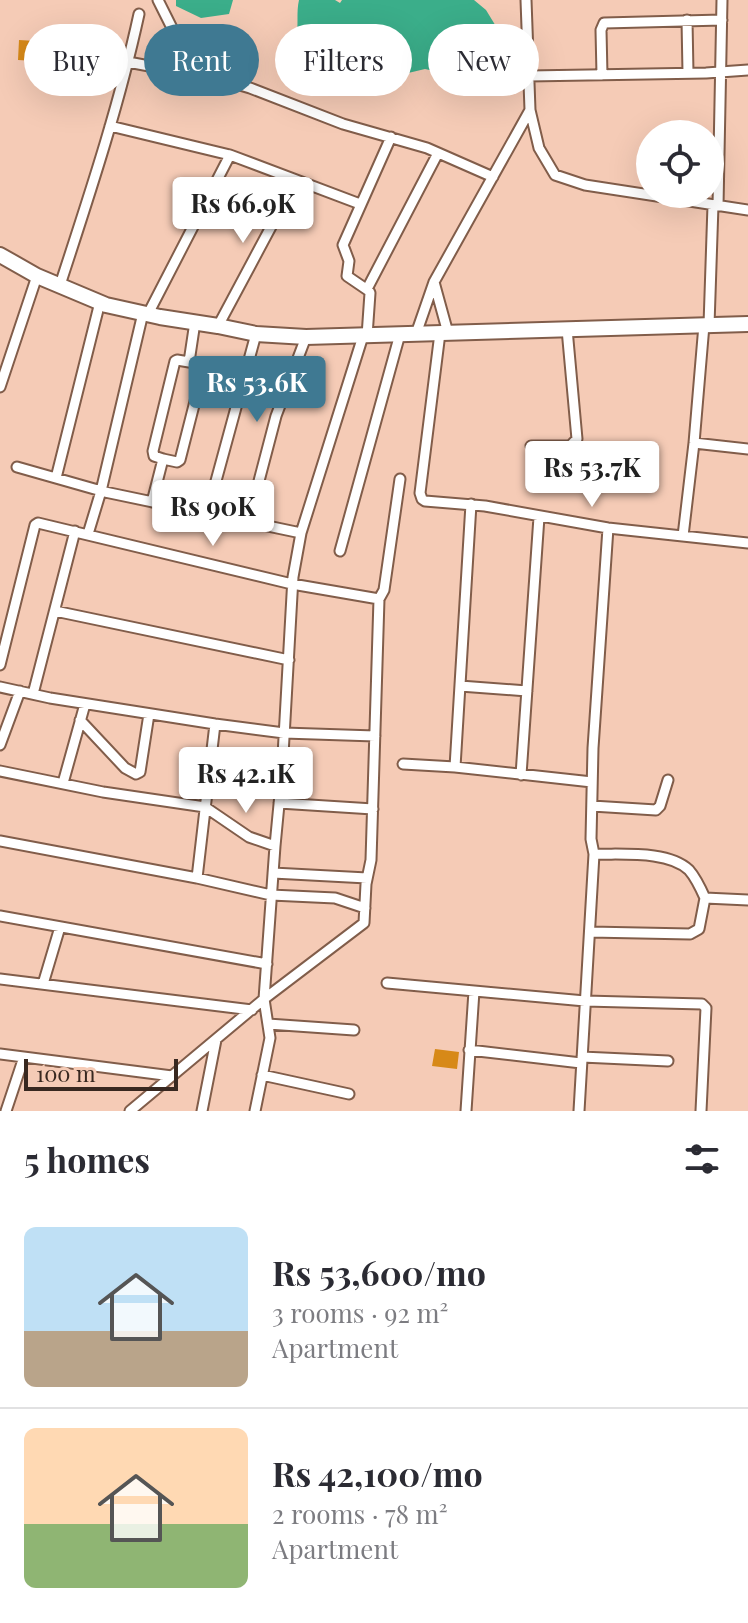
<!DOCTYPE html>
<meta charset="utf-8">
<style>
:root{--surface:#fff;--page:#f2f2f3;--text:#2b2b33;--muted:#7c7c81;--line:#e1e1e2;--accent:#3f7992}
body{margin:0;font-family:"Playfair Display",serif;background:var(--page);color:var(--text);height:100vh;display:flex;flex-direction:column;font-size:30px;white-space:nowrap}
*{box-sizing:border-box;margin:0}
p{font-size:26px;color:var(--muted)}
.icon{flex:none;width:44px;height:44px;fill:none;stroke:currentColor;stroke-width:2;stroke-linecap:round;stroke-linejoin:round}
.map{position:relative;height:1111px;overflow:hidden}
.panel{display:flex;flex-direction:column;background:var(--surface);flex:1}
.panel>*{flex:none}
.guide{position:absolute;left:24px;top:24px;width:700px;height:72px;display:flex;gap:16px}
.tools{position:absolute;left:636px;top:120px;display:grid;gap:16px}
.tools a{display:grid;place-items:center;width:88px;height:88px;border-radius:50%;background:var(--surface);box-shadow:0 8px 32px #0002;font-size:40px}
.scale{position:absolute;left:24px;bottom:20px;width:154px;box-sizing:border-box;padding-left:8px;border:4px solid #382820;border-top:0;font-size:22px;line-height:28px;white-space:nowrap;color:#382820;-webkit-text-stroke:6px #f5cbb6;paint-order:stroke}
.price{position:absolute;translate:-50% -68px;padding:0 18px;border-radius:8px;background:#fff;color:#222;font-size:26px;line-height:52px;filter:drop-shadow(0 2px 4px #0008)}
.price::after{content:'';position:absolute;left:50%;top:48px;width:24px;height:18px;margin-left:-12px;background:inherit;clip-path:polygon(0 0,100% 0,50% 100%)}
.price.on{background:var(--accent);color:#fff}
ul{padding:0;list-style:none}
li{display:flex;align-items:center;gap:24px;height:200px;padding:0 24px}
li+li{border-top:2px solid var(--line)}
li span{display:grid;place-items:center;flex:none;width:224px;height:160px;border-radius:12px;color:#555}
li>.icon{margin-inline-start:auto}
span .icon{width:96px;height:96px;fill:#fffc;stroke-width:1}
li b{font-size:34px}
h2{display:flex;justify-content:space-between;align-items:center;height:96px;padding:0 24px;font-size:34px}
.pill{padding:0 28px;border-radius:36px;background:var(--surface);box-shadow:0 8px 32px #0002;font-size:28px;line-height:72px}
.pill.on{background:var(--accent);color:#fff}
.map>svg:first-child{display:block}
</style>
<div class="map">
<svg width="748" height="1111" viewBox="0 0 748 1111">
<rect width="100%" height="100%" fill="#f5cbb6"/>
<!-- water -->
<path fill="#3bae8a" d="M176 0H233L229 14 201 18 176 6Z
M299 0H335L340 3 342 0H474L486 10 508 46 495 60 472 74 461 77 425 69 387 78 311 72 283 60 278 51 296 38C299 25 296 13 299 0Z"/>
<!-- building -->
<path fill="#d78918" d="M19 40 120 46 118 67 78 65V69H70V63L18 60Z
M435 1049 459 1052 457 1069 432 1066Z"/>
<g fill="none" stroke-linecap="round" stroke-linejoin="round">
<!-- street casing -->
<g stroke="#815d4a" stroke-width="13">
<path id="street" d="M158 0 174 32 223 42
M526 0 530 110 539 148 555 175 585 185 748 210
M687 20 688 73
M128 62 223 80 250 88 343 124 427 148 493 177
M602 75 601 30 604 23 722 20
M529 76 706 73 748 70
M110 126 230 155 360 204
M718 206 722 0
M434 282 448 333
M60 285C89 196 119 106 139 14
M367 289 438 153
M148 314 230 155
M709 325 713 205
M218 326 296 180
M440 333 420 493 422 499 425 501 485 506 608 528 748 543
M416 334 434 282 530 110
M367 336 370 293 369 291 347 276 349 261 343 245 391 137
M0 387 37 276
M694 443 748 449
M531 446H570L577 439 567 329
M163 459 177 462 180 460 204 366 189 362
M17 467 105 492 301 533
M56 478 100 302
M152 502 163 459 154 456 153 451 175 361 177 360 189 362 195 322
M207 514 256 334
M248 523 276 416 306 337
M88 534 101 491 143 313
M683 536 694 443 704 325
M340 551 400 334
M55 611 289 660
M0 665 35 525 38 523 292 584 379 599
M460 686 527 691
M0 687 50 698 215 724 284 733 375 736
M33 694 75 531
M80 720 125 768 136 774 140 772 149 714
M0 745 20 691
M403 764 455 767 592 782
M455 767 471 504
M0 771 103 792 205 807 249 837 275 846
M521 775 539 517
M63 783 85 704
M279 803 373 809
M592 806 656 810 660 806 668 780
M0 841 197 878 271 895 335 898 365 908
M594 854C621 855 668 850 689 870 696 878 701 889 705 898
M273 873 367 878
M197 878 215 724
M0 916 267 964
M590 932 690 934 699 929 705 898 748 900
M0 979 252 1010
M387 983 585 1001 702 1004 706 1008 701 1111
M43 984 60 927
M268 1024 354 1030
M469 1050 581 1063
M0 1054 172 1076
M582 1057 668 1061
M262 1075 349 1094
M6 1111 24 1057
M130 1111 264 999 364 923 366 884 371 860 379 599 384 590 400 479
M202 1111 216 1040
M255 1111 270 1038 264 999 275 846 282 773 293 577 301 533 363 336
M466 1111 474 991
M579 1111 594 854 591 839 593 748 608 528"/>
</g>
<!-- secondary casing -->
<g stroke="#815d4a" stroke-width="18">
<path id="secondary" d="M0 255 37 276 106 305 160 317 218 326 256 334 306 337 748 324"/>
</g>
<!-- street -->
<use href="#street" stroke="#fff" stroke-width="9"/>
<!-- secondary -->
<use href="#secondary" stroke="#fff" stroke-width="14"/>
</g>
</svg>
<div class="tools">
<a><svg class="icon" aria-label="locate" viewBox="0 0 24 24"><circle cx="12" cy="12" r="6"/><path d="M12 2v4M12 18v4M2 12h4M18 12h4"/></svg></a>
</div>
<div class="scale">100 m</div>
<b class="price" style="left:243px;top:245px">Rs 66.9K</b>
<b class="price on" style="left:257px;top:424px">Rs 53.6K</b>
<b class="price" style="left:592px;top:509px">Rs 53.7K</b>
<b class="price" style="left:213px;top:548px">Rs 90K</b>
<b class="price" style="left:246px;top:815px">Rs 42.1K</b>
<div class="guide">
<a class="pill">Buy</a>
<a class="pill on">Rent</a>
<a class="pill">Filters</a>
<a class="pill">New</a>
</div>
</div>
<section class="panel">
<h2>5 homes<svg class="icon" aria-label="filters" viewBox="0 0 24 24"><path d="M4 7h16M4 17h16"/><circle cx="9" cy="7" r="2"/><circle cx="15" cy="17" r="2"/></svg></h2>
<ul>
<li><span style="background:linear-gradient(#bfe0f5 65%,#b9a48a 0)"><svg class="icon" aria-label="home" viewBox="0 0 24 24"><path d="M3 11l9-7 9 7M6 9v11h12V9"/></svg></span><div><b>Rs 53,600/mo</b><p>3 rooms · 92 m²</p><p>Apartment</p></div></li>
<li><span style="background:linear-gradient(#ffd9b3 60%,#8fb573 0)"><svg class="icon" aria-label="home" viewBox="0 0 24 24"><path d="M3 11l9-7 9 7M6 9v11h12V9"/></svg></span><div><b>Rs 42,100/mo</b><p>2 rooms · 78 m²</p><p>Apartment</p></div></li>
</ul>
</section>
